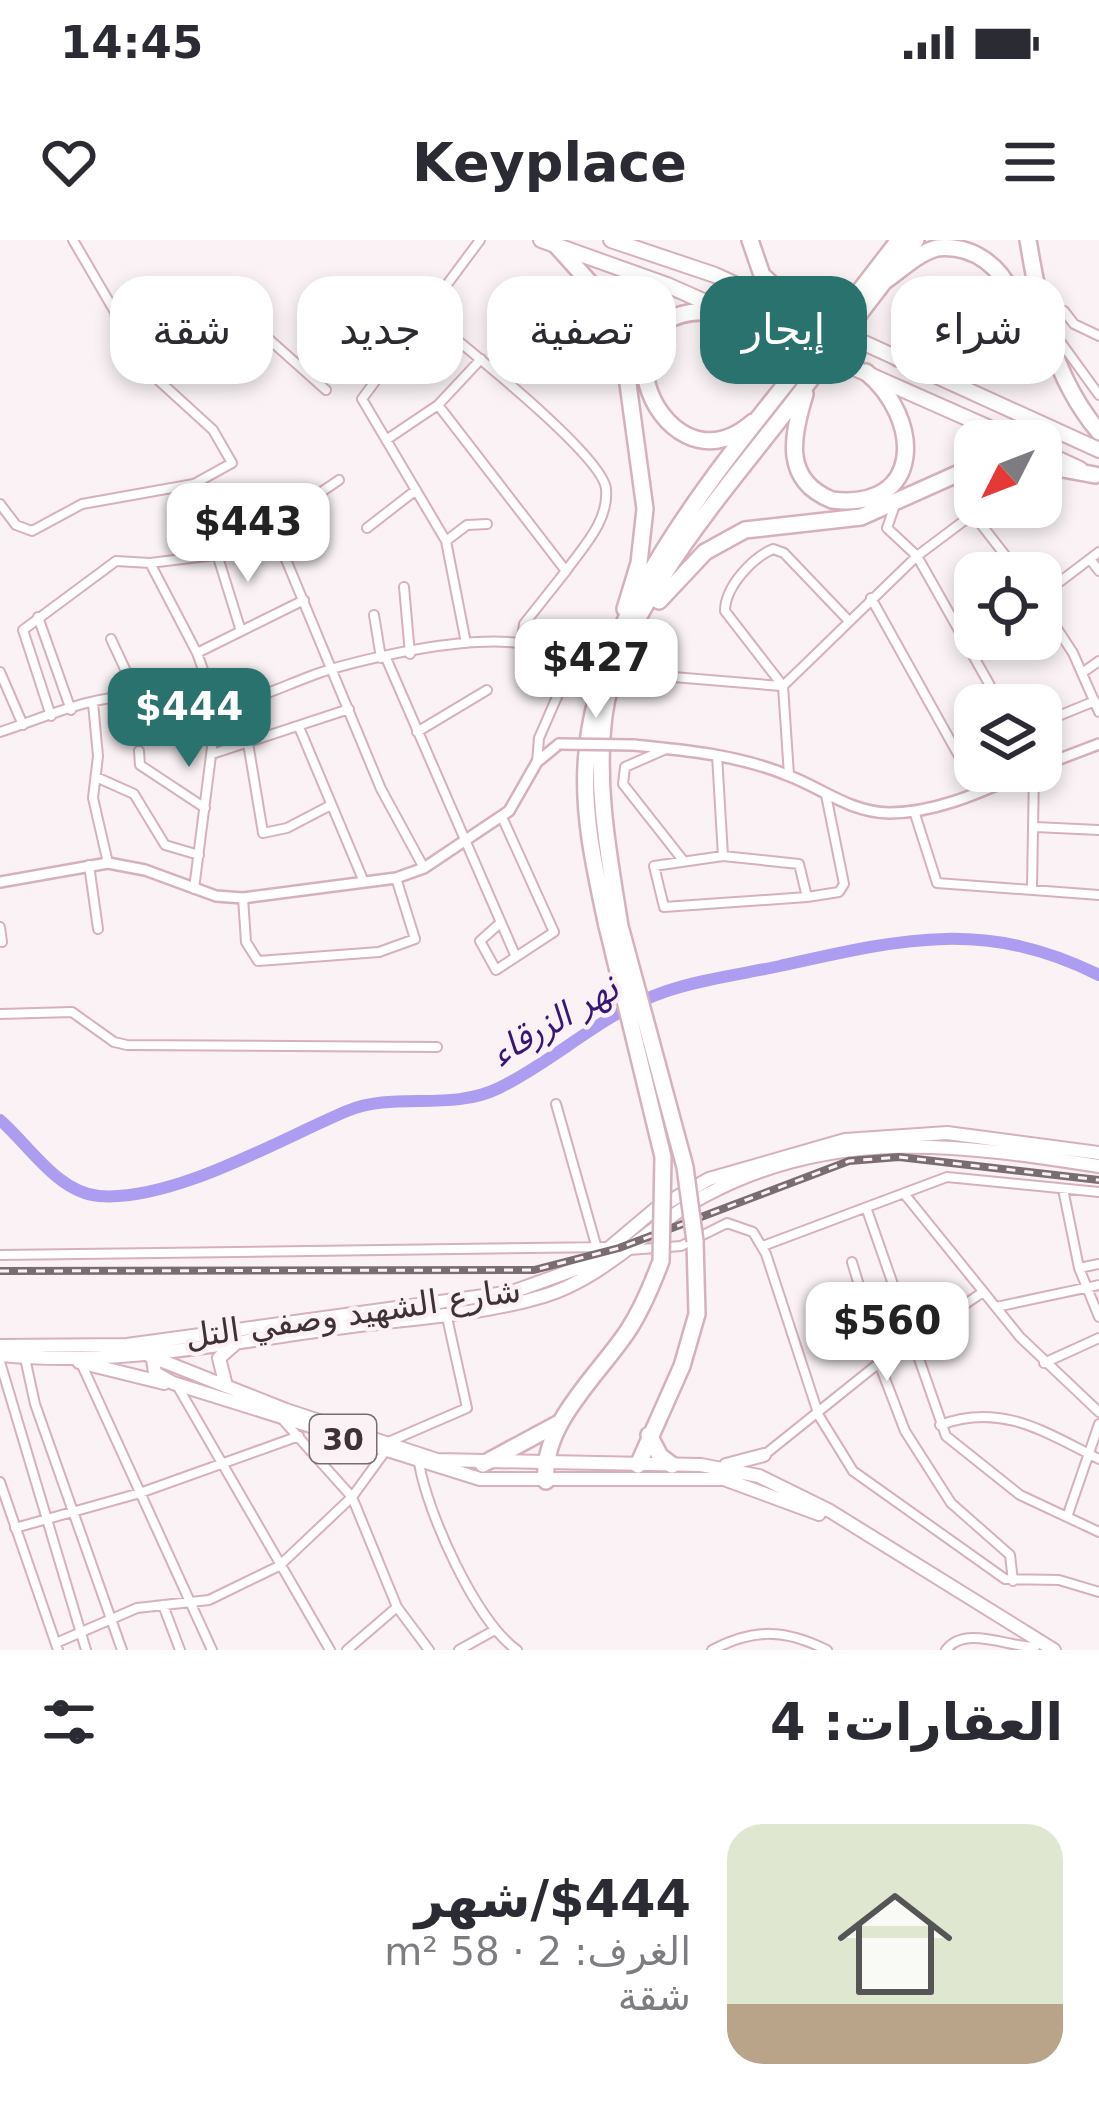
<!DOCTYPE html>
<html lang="ar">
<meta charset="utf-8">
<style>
:root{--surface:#fff;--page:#f2f2f3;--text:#2b2b33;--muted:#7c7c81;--accent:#29726d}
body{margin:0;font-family:"DejaVu Sans","Noto Sans Arabic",sans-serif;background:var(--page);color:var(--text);direction:rtl;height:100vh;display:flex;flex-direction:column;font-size:45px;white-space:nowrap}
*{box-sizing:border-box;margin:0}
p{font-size:39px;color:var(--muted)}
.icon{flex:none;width:66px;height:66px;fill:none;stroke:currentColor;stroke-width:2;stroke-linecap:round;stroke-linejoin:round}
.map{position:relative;height:1410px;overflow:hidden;direction:ltr}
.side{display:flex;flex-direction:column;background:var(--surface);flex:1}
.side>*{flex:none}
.guide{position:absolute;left:36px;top:36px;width:1029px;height:108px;direction:rtl;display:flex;gap:24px}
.needle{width:78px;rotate:228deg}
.fabs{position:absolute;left:954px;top:180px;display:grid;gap:24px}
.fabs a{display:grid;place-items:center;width:108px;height:108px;border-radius:24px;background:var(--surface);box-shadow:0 6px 18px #0003;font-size:60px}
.price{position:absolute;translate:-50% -102px;padding:0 27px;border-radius:24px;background:#fff;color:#222;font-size:39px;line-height:78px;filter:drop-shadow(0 3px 6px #0008)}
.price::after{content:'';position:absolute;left:50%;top:72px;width:36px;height:27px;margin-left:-18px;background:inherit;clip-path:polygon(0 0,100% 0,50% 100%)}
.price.active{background:var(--accent);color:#fff}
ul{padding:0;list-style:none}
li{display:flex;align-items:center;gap:36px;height:300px;padding:0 36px}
li span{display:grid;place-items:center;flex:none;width:336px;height:240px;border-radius:36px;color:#555}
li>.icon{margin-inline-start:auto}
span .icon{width:144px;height:144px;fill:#fffc;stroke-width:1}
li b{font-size:51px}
h2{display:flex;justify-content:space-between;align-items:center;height:144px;padding:0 36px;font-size:51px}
.tag{padding:0 42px;border-radius:36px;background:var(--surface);box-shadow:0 6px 18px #0003;font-size:42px;line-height:108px}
.tag.active{background:var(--accent);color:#fff}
.status{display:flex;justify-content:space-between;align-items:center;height:84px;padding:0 60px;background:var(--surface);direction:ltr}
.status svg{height:33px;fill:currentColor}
header{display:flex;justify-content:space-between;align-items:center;height:156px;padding:0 36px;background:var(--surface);font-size:54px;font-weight:700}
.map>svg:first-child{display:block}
</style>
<div class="status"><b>14:45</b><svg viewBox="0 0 49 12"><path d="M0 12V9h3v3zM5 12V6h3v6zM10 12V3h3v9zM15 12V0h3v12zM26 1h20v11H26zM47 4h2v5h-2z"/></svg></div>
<header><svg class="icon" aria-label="menu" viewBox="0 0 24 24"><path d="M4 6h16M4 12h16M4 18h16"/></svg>Keyplace<svg class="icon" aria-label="heart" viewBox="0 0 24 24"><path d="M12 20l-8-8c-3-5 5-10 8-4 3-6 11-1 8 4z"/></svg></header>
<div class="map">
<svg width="1099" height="1410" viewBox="0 0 1099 1410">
<rect width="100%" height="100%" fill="#faf2f4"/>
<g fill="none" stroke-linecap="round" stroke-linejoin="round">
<!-- river -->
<path stroke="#ac9df1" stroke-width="12" d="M0 880C29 905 58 953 99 956 173 962 278 900 347 871 394 851 450 872 499 848 556 820 603 773 664 752 701 739 743 734 780 726 901 699 984 678 1099 735"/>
<!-- minor casing -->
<g stroke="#d6b1bb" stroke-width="12">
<path id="minor" d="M1064 71 1074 84 1099 96
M428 76C460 103 603 215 606 249 609 281 583 307 566 331
M119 88 195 44 206 43 326 150
M1054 93 1099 155
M501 135 561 91 572 93 593 111
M438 165 566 331 524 384 522 400
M386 200 438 165 481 119
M339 240 274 284 275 293 381 549 424 628
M0 264 16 285 32 291 82 264 194 244 232 223 213 190 121 106 115 72 73 0
M895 265 887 288 917 316 1001 465
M367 288 416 250
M446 301 467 285 487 284
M217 314 240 388
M1090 319 1099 331
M404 347 410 414
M1041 356 1099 312
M871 358 979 552
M1041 364 1073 413 1099 472
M374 375 381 418
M38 377 71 470
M111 399 138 457
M466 403 446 301 362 159 480 0
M197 413 304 360
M386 418 516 717
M0 432 23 485
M1082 433 1099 421
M661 436 781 446
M783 446 725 371C725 347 752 318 773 309L784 313 848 380
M93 463 98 516 93 558 108 623
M51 476 23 390 116 321 150 323
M1041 483 1095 461
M299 487 364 642
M0 492C44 478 95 453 142 457 168 458 197 471 223 466 259 460 293 441 328 430 371 417 554 371 567 434L539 498 537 522
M417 492 487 450
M248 503 263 593 287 588 331 565
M666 509 625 527 623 544 682 619
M139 511 140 525 205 568
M212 514 349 469
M717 515 723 616
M789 535 783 446 917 316 973 274 1019 333
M96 537 134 554 165 605 199 615
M914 571 937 643 1099 655
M1035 587 1099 590
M723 616 799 624 807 657 664 667 654 626Z
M89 625 98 689
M1032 647 1034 531
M194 649 217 468 197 413 150 323 280 307
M807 657 839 652 844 644 826 555
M243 658 246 702 258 721 379 712 415 699 396 638
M499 684 480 701 496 730 554 692 502 577
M0 687 2 702
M0 774 72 772 114 802 127 805 437 807
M556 864 596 1005
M1063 949 1079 1028 1099 1077
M906 956 1020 1097 1099 1172
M867 970 946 1196 1020 1255 1099 1292
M763 1006 947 937 1099 952
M629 1010 681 1006 727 983 753 992 766 1014 819 1176 853 1231 1005 1339 1059 1340 1099 1352
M0 1015 609 1007
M852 1022 882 1122
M1079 1028 1099 1024
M996 1067 1099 1045
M25 1118 35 1164 122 1410
M0 1122 86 1410
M81 1123 212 1410
M879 1123 905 1191 951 1263 1010 1315 1013 1341
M1044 1123 1099 1098
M178 1147 330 1410
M283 1180 352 1257 397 1367 429 1410
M940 1185C1001 1162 1045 1192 1099 1219
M386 1203 467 1168 446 1073
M763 1216 879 1123 983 1052
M419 1223C427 1272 476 1382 517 1410
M0 1242 58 1410
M1067 1277 1099 1184
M15 1288 140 1253 299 1196
M163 1365 180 1410
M56 1403 137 1368 209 1360 279 1326 352 1257 384 1213
M347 1410 397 1367
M459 1410 493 1391
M712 1410C754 1388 785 1389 827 1410
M946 1410C965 1385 1008 1407 1035 1407"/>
</g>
<!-- tertiary casing -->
<g stroke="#d6b1bb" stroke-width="14">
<path id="tertiary" d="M634 505C685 510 738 515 787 535 822 548 849 572 889 573 938 573 985 550 1029 531
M1041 526 1099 504
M0 642 108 623 145 630 216 656 243 658 396 638 424 628 509 571 537 522 559 504"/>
</g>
<!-- primary casing -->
<g stroke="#d6b1bb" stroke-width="16">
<path id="primary" d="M0 1106 127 1105 512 1052 590 1024 654 970 709 939 845 900 947 893 1099 913
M152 1112 155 1133 173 1143 480 1239H724L819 1274
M0 1115C116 1127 230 1102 345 1087 410 1078 481 1075 544 1056 606 1037 649 985 706 955 835 886 963 905 1099 926
M150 1116 286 1170 437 1220 701 1225 759 1236 830 1271 1054 1410
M79 1122 164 1143
M226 1146 219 1118 235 1104
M726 1225 764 1215"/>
</g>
<!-- trunk casing -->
<g stroke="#d6b1bb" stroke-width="18">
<path id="trunk" d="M541 0 667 45 1019 201
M611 0 715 35 1099 210
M1041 211 1080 229"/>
</g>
<!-- motorway casing -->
<g stroke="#d6b1bb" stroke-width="20">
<path id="motorway" d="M750 0 762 35 806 76
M1028 0C1040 71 1052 136 1099 192
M554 3 601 55 623 107 645 269 639 323 625 369
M882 43C900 31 916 14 937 8 1013 0 1051 109 971 127 947 133 922 120 898 118
M848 66 899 0
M860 73 916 0
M745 78C571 32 656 267 753 182
M805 154C792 196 782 240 832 260 925 271 922 178 866 132
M1041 225 1095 235
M659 361 705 312 745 290 861 277 975 226
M607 686C595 630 581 571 587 512 600 369 716 232 803 122
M620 686C609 617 595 546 604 476 619 358 751 223 819 128
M649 1195 660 1216 672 1225
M483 1224 561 1182
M638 1225 682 1126 697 1074 695 1001
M546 1241C541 1183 600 1134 629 1089 643 1067 652 1045 661 1021"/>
</g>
<!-- minor -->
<use href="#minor" stroke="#fff" stroke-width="8"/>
<!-- tertiary -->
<use href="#tertiary" stroke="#fff" stroke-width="9"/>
<!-- primary -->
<use href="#primary" stroke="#fff" stroke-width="12"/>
<!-- trunk -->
<use href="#trunk" stroke="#fff" stroke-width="14"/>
<!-- motorway -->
<use href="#motorway" stroke="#fff" stroke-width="15"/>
<!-- rail casing -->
<g stroke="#7a6d71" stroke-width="8">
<path id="rail" d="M0 1031 534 1030 619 1008 849 921 899 917 1099 940"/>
</g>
<!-- rail -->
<use href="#rail" stroke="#faf2f4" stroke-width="3" stroke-dasharray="9" stroke-linecap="butt"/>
<!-- tertiary-bridge casing -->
<g stroke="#d6b1bb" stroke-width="14" stroke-linecap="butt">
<path id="tertiary-bridge" d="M559 504 634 505"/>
</g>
<!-- motorway-bridge casing -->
<g stroke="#d6b1bb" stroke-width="20" stroke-linecap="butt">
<path id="motorway-bridge" d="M803 122 848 66
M819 128 860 73
M607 686 663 917 661 1021
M620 686 685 927 695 1001"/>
</g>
<!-- tertiary-bridge -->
<use href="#tertiary-bridge" stroke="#fff" stroke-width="9"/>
<!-- motorway-bridge -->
<use href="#motorway-bridge" stroke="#fff" stroke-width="15"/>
</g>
<g text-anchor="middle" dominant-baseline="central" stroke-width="9" stroke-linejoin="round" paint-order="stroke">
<!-- shield labels -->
<rect fill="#faf2f4" stroke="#786b6f" stroke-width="3" x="310" y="1175" width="66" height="48" rx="9"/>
<g font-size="30" font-weight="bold" fill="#403136">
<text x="343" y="1199">30</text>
</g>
<!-- street labels -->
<g font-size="33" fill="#403136" stroke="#faf2f4">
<text transform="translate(353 1073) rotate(-8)">شارع الشهيد وصفي التل</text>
</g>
<!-- water labels -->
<g font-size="36" font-style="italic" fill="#381677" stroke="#faf2f4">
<text transform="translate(554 780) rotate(-30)">نهر الزرقاء</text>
</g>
</g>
</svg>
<div class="fabs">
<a><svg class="needle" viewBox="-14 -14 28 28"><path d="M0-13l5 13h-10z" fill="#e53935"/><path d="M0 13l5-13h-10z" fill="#7c7c81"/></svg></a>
<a><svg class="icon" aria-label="locate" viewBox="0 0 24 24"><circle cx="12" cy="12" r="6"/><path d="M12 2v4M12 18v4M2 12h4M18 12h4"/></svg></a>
<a><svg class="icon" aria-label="layers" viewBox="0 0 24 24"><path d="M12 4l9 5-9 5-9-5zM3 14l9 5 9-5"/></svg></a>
</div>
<b class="price" style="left:248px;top:345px">$443</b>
<b class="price" style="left:596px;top:481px">$427</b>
<b class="price active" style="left:189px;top:530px">$444</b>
<b class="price" style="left:887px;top:1144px">$560</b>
<div class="guide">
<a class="tag">شراء</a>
<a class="tag active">إيجار</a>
<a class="tag">تصفية</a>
<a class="tag">جديد</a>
<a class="tag">شقة</a>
</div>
</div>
<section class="side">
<h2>العقارات: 4<svg class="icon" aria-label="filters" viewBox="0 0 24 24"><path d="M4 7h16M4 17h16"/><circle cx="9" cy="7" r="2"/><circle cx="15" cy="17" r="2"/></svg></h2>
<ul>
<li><span style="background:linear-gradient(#dfe7d0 75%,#b9a48a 0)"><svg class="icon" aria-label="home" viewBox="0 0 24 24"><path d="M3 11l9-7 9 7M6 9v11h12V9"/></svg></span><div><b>$444/شهر</b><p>الغرف: 2 · 58 m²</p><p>شقة</p></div></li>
</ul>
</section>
